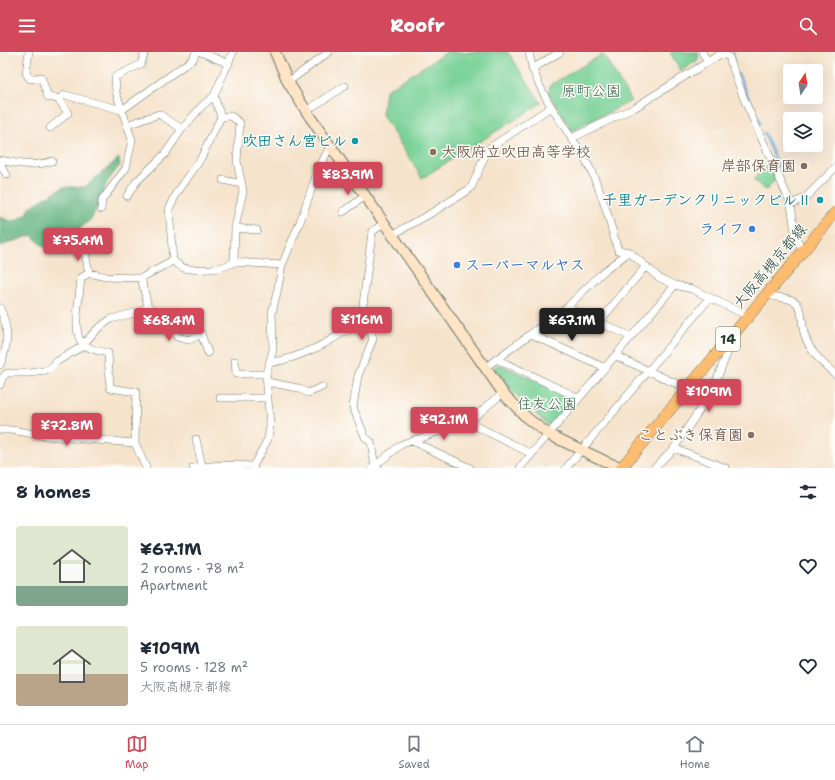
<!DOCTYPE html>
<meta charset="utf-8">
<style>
:root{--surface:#fff;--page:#f2f2f3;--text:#1f2937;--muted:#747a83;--line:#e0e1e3;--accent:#d1495b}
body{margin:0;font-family:"Shantell Sans","Klee One",sans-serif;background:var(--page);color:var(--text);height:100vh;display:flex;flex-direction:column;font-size:15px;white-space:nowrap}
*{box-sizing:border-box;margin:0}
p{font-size:13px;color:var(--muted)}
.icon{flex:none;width:22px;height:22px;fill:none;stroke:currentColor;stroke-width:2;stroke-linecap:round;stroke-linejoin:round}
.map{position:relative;height:416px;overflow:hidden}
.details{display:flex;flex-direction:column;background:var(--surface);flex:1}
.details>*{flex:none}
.needle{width:26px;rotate:12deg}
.buttons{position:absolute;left:783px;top:12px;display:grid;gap:8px}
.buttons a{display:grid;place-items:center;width:40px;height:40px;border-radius:4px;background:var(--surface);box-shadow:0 4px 16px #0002;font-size:20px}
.price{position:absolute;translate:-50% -34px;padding:0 9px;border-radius:4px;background:var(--accent);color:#fff;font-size:13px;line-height:26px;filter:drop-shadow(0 1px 2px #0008)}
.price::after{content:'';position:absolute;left:50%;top:24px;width:12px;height:9px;margin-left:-6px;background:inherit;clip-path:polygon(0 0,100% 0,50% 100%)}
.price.current{background:#222;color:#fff}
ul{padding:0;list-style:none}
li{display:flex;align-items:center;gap:12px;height:100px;padding:0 16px}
li span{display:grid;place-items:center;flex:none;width:112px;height:80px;border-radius:4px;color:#555}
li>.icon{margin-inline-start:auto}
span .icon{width:48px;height:48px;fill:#fffc;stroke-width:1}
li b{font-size:17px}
h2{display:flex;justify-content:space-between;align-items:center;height:48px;padding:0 16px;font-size:17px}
header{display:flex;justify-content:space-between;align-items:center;height:52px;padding:0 16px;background:var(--accent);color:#fff;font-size:18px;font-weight:800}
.tabs{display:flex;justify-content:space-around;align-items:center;height:56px;border-top:1px solid var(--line);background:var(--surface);font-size:11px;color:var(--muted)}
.tabs a{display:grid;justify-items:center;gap:2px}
.tabs .current{color:var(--accent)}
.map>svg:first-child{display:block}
</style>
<header><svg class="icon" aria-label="menu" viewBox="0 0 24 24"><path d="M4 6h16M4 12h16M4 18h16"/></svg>Roofr<svg class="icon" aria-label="search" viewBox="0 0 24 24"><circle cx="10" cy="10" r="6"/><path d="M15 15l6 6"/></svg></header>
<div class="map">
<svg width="835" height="416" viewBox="0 0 835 416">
<rect width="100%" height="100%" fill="#fdfcf7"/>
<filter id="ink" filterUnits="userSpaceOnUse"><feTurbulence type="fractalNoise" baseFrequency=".025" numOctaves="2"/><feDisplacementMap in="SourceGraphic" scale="8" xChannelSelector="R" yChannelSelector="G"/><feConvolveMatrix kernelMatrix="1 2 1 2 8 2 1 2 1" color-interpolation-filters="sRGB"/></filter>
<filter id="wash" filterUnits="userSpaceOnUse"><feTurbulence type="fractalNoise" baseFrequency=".012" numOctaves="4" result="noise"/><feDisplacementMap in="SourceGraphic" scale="16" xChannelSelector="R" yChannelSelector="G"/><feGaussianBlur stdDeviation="0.9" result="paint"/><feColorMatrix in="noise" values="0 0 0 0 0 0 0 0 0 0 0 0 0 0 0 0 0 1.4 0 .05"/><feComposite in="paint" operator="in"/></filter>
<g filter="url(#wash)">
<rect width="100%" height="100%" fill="#f6e3cc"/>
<!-- green -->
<path fill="#79d197" stroke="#4c8766" d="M447 0H508L541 51 422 126 382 63 385 39Z
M670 0H698V8L681 19Z
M603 2 631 49 572 79 549 41 550 33Z
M770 109 776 127 766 138 753 128Z
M499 312 572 345V348L550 374C528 357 511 338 494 316Z"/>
<!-- forest -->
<path fill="#62b380" stroke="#40785a" d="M119 106 120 113 107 130 92 166 64 191 58 202 42 194 32 183 0 194V165L13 170 27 163 30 155 63 135H85Z"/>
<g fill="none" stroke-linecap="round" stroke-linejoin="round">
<!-- stream -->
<path stroke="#68a8db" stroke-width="2.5" d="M733 0 734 11
M738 22 760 71
M764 81 779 115"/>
</g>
</g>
<g filter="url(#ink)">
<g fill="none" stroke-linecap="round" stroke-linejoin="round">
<!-- street casing -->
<g stroke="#6a7769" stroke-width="8">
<path id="street" d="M29 0 26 21 30 27 41 25 48 45 58 47 68 61 50 76
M201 0 229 12
M529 0C535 41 567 75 587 111 602 138 609 169 618 198L629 200 658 225 675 233 692 237 748 264
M702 0 708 10
M532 17 560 0
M288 30 329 0
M214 44 221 65 200 108 177 141 169 157 173 209C177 211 180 215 184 216 198 219 222 218 234 210L235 176 243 139 237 109 240 71 231 64 221 65
M58 47 65 43 122 58 193 7 196 0
M306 59 345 34
M127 73 159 62 182 77
M572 86 634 56 722 1 729 5 744 47 791 152 796 187 803 199
M0 108C18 112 34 115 52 109
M0 113 7 123
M223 128 242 132
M127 144 136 130 165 102 182 77 202 54 214 44 233 0
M791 152 805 146 835 116
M101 157 102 148 126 116 132 88 116 40 115 25 141 12 145 0
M343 160 365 144
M235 176 257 178
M392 183 433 160 471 136 488 97 551 55
M84 195 89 221
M234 210 282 213
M141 226 148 254
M766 242C774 246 787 245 794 249 804 255 801 271 804 281 809 299 821 310 835 322
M148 254C160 260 171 272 177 285L189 288 201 282 208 301
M567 255 631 285
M0 256C9 277 9 292 0 313
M599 270 646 214
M531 282 605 316
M616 304 688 337
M496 307 579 346
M235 309 236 322H266
M269 311C307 305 333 287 365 267
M486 315 567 255 604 219 629 200
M267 330 298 336 308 341 322 335
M0 333 2 326 7 321H30L46 319 52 315 56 310 81 295 96 278 111 267 142 259 148 254
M220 346H268
M468 370 532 402
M0 378H12L45 384 135 391
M196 387 202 414
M412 389 470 416
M674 396 726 416
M146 416 135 391 136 340 110 336 108 301C98 299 86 297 80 288 73 276 80 241 81 226L89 221 106 225 141 226 173 209
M193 416 221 413 253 414
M254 416 253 414 268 387 270 374 266 322 273 298 272 261 278 236 282 213 300 170 317 121 330 94
M372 416 402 392 468 370 503 341
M378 416 375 415 371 390 365 385 353 355 358 324 373 287 369 272 365 267 363 253 372 180 384 171
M520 416 675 233
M566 416 710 246
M654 416 674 396 711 341 727 302 726 290"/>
</g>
<!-- secondary casing -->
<g stroke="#6a7769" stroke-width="12">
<path id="secondary" d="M275 0 288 30 310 65 503 341 527 366 548 382 611 412 626 416"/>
</g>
<!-- primary casing -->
<g stroke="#6a7769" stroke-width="12">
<path id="primary" d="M621 416 835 161"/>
</g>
<!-- street -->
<use href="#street" stroke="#fff" stroke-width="7"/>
<!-- secondary -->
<use href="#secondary" stroke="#ffe4c6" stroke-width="10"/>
<!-- primary -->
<use href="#primary" stroke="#febc70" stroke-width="11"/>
</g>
</g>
<!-- markers -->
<g fill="#0f9aa8" stroke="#fdfcf7" stroke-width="1.5">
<circle cx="355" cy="89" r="4"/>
<circle cx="820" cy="148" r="4"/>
</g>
<g fill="#8d6e63" stroke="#fdfcf7" stroke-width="1.5">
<circle cx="433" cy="100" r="4"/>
<circle cx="804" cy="114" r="4"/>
<circle cx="751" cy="383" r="4"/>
</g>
<g fill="#3f7fe0" stroke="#fdfcf7" stroke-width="1.5">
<circle cx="752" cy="177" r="4"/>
<circle cx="457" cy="213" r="4"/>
</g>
<g text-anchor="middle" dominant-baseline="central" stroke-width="3" stroke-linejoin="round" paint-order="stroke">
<!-- shield labels -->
<rect fill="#fdfcf7" stroke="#62766e" stroke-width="1" x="716" y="275" width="24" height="24" rx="3"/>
<g font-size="14" font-weight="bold" fill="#1f3d34">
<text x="728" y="287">14</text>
</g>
<!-- park labels -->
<g font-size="15" fill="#36624d" stroke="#fdfcf7">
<text x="591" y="39">原町公園</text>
<text x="547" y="352">住友公園</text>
</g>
<!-- culture labels -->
<g font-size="15" font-weight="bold" fill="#0d838f" stroke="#fdfcf7" text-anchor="end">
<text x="347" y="89">吹田さん宮ビル</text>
<text x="812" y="148">千里ガーデンクリニックビルⅡ</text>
</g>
<!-- education labels -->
<g font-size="15" font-weight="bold" fill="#785e54" stroke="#fdfcf7" text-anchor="end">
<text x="441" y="100" text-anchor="start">大阪府立吹田高等学校</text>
<text x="796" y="114">岸部保育園</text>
<text x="743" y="383">ことぶき保育園</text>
</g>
<!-- shop labels -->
<g font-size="15" font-weight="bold" fill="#366cbe" stroke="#fdfcf7" text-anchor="end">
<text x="744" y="177">ライフ</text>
<text x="465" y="213" text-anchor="start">スーパーマルヤス</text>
</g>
<!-- street labels -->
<g font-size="15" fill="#1f3d34" stroke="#fdfcf7">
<text transform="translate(770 214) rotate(-50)">大阪高槻京都線</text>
</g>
</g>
</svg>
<div class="buttons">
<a><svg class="needle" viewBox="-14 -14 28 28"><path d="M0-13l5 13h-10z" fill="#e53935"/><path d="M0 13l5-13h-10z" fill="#747a83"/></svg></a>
<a><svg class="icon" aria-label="layers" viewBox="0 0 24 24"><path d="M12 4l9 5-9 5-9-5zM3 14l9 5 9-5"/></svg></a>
</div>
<b class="price" style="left:348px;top:144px">¥83.9M</b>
<b class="price" style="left:78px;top:210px">¥75.4M</b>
<b class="price" style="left:362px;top:289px">¥116M</b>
<b class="price" style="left:169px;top:290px">¥68.4M</b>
<b class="price current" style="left:572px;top:290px">¥67.1M</b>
<b class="price" style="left:709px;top:361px">¥109M</b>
<b class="price" style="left:444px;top:389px">¥92.1M</b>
<b class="price" style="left:67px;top:395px">¥72.8M</b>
</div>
<section class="details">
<h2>8 homes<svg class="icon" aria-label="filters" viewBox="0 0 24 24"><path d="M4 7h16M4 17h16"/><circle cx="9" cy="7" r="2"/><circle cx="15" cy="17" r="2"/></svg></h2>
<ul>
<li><span style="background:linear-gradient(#dfe7d0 75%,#7fa58c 0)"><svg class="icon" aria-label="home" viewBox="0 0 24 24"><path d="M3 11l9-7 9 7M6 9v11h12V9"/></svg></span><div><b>¥67.1M</b><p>2 rooms · 78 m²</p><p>Apartment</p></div><svg class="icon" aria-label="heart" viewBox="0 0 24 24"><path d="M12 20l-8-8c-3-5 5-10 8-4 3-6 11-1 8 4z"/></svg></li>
<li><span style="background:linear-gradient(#dfe7d0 60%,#b9a48a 0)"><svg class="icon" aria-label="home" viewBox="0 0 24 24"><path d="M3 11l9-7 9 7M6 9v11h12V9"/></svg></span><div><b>¥109M</b><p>5 rooms · 128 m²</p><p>大阪高槻京都線</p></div><svg class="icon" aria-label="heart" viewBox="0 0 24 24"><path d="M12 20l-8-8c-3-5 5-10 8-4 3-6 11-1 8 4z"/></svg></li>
</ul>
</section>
<nav class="tabs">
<a class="current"><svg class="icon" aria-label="map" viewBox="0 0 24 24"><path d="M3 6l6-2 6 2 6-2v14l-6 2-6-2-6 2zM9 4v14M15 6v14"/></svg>Map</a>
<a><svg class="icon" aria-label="saved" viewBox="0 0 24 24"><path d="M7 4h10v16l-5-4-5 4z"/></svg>Saved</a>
<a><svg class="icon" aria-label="home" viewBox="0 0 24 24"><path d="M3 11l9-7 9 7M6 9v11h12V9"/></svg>Home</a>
</nav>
